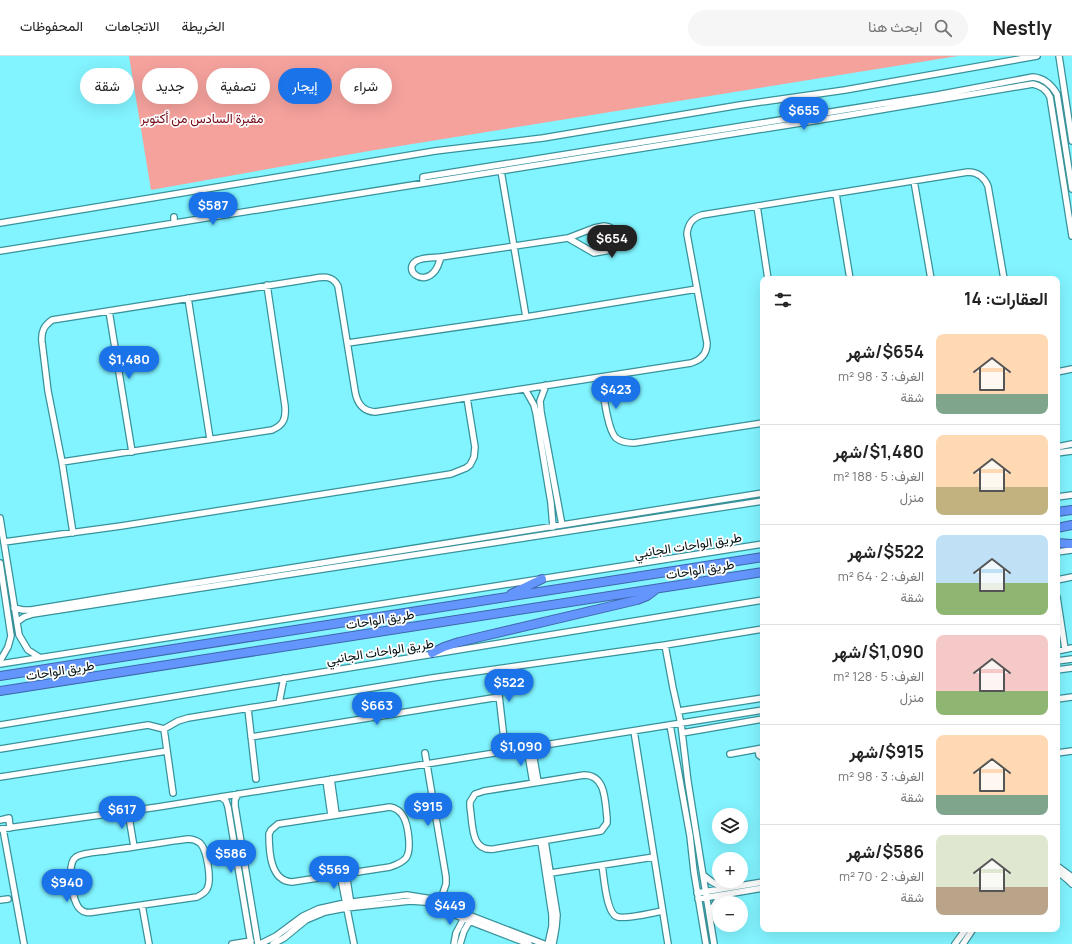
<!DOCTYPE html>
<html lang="ar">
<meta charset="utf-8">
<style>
:root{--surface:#fff;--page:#f6f6f6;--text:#222;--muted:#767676;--line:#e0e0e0;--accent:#1a73e8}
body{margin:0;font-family:Manrope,Vazirmatn,sans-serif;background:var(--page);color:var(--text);direction:rtl;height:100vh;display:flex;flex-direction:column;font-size:15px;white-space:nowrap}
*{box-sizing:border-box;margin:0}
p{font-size:13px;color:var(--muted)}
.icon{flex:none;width:22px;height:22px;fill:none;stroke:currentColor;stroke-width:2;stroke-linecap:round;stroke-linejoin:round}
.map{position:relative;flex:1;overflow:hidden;direction:ltr}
.details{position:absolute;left:760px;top:220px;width:300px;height:656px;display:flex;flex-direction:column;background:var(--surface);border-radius:8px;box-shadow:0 4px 16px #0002;direction:rtl}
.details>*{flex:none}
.hud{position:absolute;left:12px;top:12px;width:380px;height:36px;direction:rtl;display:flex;gap:8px}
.buttons{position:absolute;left:712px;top:752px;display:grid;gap:8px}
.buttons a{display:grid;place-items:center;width:36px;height:36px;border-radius:50%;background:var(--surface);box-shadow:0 4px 16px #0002;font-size:20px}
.price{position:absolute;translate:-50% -34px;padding:0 9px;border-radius:14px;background:var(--accent);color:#fff;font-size:13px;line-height:26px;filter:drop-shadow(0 1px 2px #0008)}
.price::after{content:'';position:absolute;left:50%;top:24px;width:12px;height:9px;margin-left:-6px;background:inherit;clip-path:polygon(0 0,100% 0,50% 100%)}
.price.active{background:#222;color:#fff}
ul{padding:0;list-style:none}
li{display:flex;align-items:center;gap:12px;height:100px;padding:0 12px}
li+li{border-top:1px solid var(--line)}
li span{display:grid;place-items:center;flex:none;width:112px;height:80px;border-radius:8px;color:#555}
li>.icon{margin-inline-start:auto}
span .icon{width:48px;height:48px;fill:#fffc;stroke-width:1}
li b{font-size:17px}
h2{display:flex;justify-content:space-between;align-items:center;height:48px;padding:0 12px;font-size:17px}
.pill{padding:0 14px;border-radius:18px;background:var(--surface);box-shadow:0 4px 16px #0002;font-size:14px;line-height:36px}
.pill.active{background:var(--accent);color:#fff}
header{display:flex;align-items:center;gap:24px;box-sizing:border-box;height:56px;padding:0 20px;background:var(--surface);border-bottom:1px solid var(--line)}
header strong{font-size:19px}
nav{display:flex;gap:22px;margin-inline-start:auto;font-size:14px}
.search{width:280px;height:36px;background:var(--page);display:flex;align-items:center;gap:10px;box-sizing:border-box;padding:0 14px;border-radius:22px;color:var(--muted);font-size:15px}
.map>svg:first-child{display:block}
</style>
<header>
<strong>Nestly</strong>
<div class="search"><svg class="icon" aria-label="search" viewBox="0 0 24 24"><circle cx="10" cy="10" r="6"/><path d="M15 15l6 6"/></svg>ابحث هنا</div>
<nav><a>الخريطة</a><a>الاتجاهات</a><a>المحفوظات</a></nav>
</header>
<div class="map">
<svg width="1072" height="888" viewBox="0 0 1072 888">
<rect width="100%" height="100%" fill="#82f4ff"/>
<!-- green -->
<path fill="#f5a29d" d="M129 0H958L369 95 151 134Z"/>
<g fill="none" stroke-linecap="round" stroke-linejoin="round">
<!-- minor casing -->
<g stroke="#38929a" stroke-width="8">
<path id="minor" d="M1059 0 1072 85
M501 115 526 261
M914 125 931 223
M423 126V121L937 39 1033 21C1044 22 1051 28 1057 38L1072 133
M836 138 850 223
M757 150 768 223
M174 161V167
M0 167 435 95 543 82 740 49 845 34 1037 0
M0 195 844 60 1033 28C1041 30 1046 33 1050 41L1072 180
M441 201C439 206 438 212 434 216 422 230 403 214 416 205 423 201 434 202 441 201L568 182 594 197 611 194 615 191 617 187 616 177 613 173 609 171 604 170 594 172 568 182
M188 242 210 383
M109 255 132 396
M348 287 526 261 697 233
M1057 316 1072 313
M601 321C603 334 607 374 616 382 621 386 627 387 634 387L763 367
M546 329 540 345 541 356 562 469
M525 333 534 349 536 357 551 447 553 471
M1057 391 1072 388
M1057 397 1072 395
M62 406 272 374C284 369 286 362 285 350L267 229
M1057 441 1072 439
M0 462 19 579 28 594 39 601
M73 477 62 406 48 335 42 286C41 275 44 270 52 264L310 223C321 221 332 218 338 230L355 335C357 347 362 355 375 356L691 307C701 304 707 298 707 287L687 178C688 168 692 162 702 159L968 116C978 116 984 121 988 130L1004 223
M4 486 121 470 451 418 466 412 470 409 474 401 475 391 467 342
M1057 496 1072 494
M0 507 11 580 8 591 0 605
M1057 524 1072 521
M1057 541 1065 593
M14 552 23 554H31L171 531 763 437
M17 566 24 561 33 558 763 445
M665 589 673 632 681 668 688 726 714 888
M1057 595 1072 592
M1057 605 1072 603
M0 608 763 488
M496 613 504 683
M1057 614 1072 612
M1057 643 1072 641
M279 647 284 622
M248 653 256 723
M679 655 763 642
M0 669 763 544
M670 669 690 780 694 816 706 888
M164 673 173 737
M634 675 668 888
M682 677 763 663
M251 681 499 641
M532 691 538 726
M527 692 533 727
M0 693 148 669 164 673 178 665 188 662 432 622 665 589 763 573
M758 693 759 699 763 702
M425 697 446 821V828L440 846
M1057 697 1072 695
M730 698 763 692
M584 719C606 719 605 745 607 762V767L601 775 494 793C470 796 473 768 470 751V746L475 738 484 735Z
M0 721 167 695
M331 723 336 758
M326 724 331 759
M238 738 235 744V750L258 888
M221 741 226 745 228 751 251 888
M390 751C396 752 400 755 403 760 408 768 412 794 406 802 402 807 396 809 390 811L292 826C270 825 269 795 269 778L271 774 278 768Z
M128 755 134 791
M0 764 9 762 10 772
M0 773 158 751 763 654
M3 773 24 888
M188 783C192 783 196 784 200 787 207 794 212 824 207 833 205 837 201 839 197 841L94 856C88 857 84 857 80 853 72 845 66 808 76 801 84 796 102 796 112 794 137 791 163 786 188 783Z
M545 785 557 859 556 871 553 888
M541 786 552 859V870L548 888
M602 809C604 820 606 859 618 861 626 863 653 857 662 855
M1057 810 1072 821
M1057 815 1068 824 1072 828
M346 817 351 849
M551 817 654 801
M340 818 354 888
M703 819 712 826 724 832
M697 837 763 826
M698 843 763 832
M0 844 8 843
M142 849 149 888
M709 857 717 845 724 839
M232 888 251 885
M260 888 276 880 303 860 318 853 345 847 407 839 432 843 466 858 544 888
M273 888 284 882 306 864 325 856 346 852 410 845 425 846 436 850 469 865 529 888
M454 888 456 877 465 860
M460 888 464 875 471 863
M955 888 966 873
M963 888 973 873"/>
</g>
<!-- highway casing -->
<g stroke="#4067ab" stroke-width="10">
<path id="highway" d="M1057 456 1072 454
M1057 472 1072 469
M1057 487 1072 488
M511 538 542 523
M432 597 444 591 459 586 637 544 647 540 655 534
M0 620 763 501
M0 635 763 516"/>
</g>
<!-- minor -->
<use href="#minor" stroke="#fff" stroke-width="5.5"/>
<!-- highway -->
<use href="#highway" stroke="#6395fd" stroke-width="8"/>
</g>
<g text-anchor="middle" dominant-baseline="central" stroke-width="3.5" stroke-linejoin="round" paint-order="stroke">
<!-- park labels -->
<g font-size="13" fill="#740916" stroke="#fff">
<text x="202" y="62">مقبرة السادس من أكتوبر</text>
</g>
<!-- street labels -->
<g font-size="13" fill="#001113" stroke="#fff">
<text transform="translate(688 489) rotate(-9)">طريق الواحات الجانبي</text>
<text transform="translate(700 513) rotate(-9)">طريق الواحات</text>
<text transform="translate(380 563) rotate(-9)">طريق الواحات</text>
<text transform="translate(380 595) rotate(-9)">طريق الواحات الجانبي</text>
<text transform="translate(60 614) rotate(-9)">طريق الواحات</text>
</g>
</g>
</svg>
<div class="buttons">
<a><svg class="icon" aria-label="layers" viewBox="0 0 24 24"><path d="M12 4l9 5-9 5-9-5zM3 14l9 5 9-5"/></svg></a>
<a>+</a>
<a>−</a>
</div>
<b class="price" style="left:804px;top:75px">$655</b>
<b class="price" style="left:213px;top:170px">$587</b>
<b class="price active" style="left:612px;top:203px">$654</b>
<b class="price" style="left:129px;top:324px">$1,480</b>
<b class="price" style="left:616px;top:354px">$423</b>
<b class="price" style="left:509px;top:647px">$522</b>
<b class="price" style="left:377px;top:670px">$663</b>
<b class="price" style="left:521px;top:711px">$1,090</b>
<b class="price" style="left:428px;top:771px">$915</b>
<b class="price" style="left:122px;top:774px">$617</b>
<b class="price" style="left:231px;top:818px">$586</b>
<b class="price" style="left:334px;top:834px">$569</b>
<b class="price" style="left:67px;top:847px">$940</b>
<b class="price" style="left:450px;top:870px">$449</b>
<div class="hud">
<a class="pill">شراء</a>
<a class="pill active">إيجار</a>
<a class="pill">تصفية</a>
<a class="pill">جديد</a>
<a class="pill">شقة</a>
</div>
<section class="details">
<h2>العقارات: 14<svg class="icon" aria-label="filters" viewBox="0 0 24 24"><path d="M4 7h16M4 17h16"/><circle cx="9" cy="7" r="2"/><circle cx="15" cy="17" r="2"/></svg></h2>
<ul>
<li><span style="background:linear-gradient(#ffd9b3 75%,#7fa58c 0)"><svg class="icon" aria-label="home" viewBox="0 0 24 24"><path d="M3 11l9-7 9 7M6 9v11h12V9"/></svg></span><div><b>$654/شهر</b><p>الغرف: 3 · 98 m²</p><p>شقة</p></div></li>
<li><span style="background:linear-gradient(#ffd9b3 65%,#c2b280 0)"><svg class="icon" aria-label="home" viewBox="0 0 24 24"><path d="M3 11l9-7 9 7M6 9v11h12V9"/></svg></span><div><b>$1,480/شهر</b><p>الغرف: 5 · 188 m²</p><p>منزل</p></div></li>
<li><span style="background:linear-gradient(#bfe0f5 60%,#8fb573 0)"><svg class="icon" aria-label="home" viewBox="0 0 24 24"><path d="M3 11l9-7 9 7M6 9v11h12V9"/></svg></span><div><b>$522/شهر</b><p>الغرف: 2 · 64 m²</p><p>شقة</p></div></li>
<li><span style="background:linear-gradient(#f6c9c9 70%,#8fb573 0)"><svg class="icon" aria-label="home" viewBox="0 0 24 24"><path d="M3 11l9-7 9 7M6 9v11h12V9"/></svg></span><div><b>$1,090/شهر</b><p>الغرف: 5 · 128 m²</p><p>منزل</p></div></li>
<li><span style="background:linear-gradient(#ffd9b3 75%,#7fa58c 0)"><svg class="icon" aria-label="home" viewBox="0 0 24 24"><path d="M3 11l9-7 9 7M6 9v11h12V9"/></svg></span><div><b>$915/شهر</b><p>الغرف: 3 · 98 m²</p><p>شقة</p></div></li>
<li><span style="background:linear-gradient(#dfe7d0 65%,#b9a48a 0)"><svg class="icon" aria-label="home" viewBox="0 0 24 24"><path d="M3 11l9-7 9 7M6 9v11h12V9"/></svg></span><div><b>$586/شهر</b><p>الغرف: 2 · 70 m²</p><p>شقة</p></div></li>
</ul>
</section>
</div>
